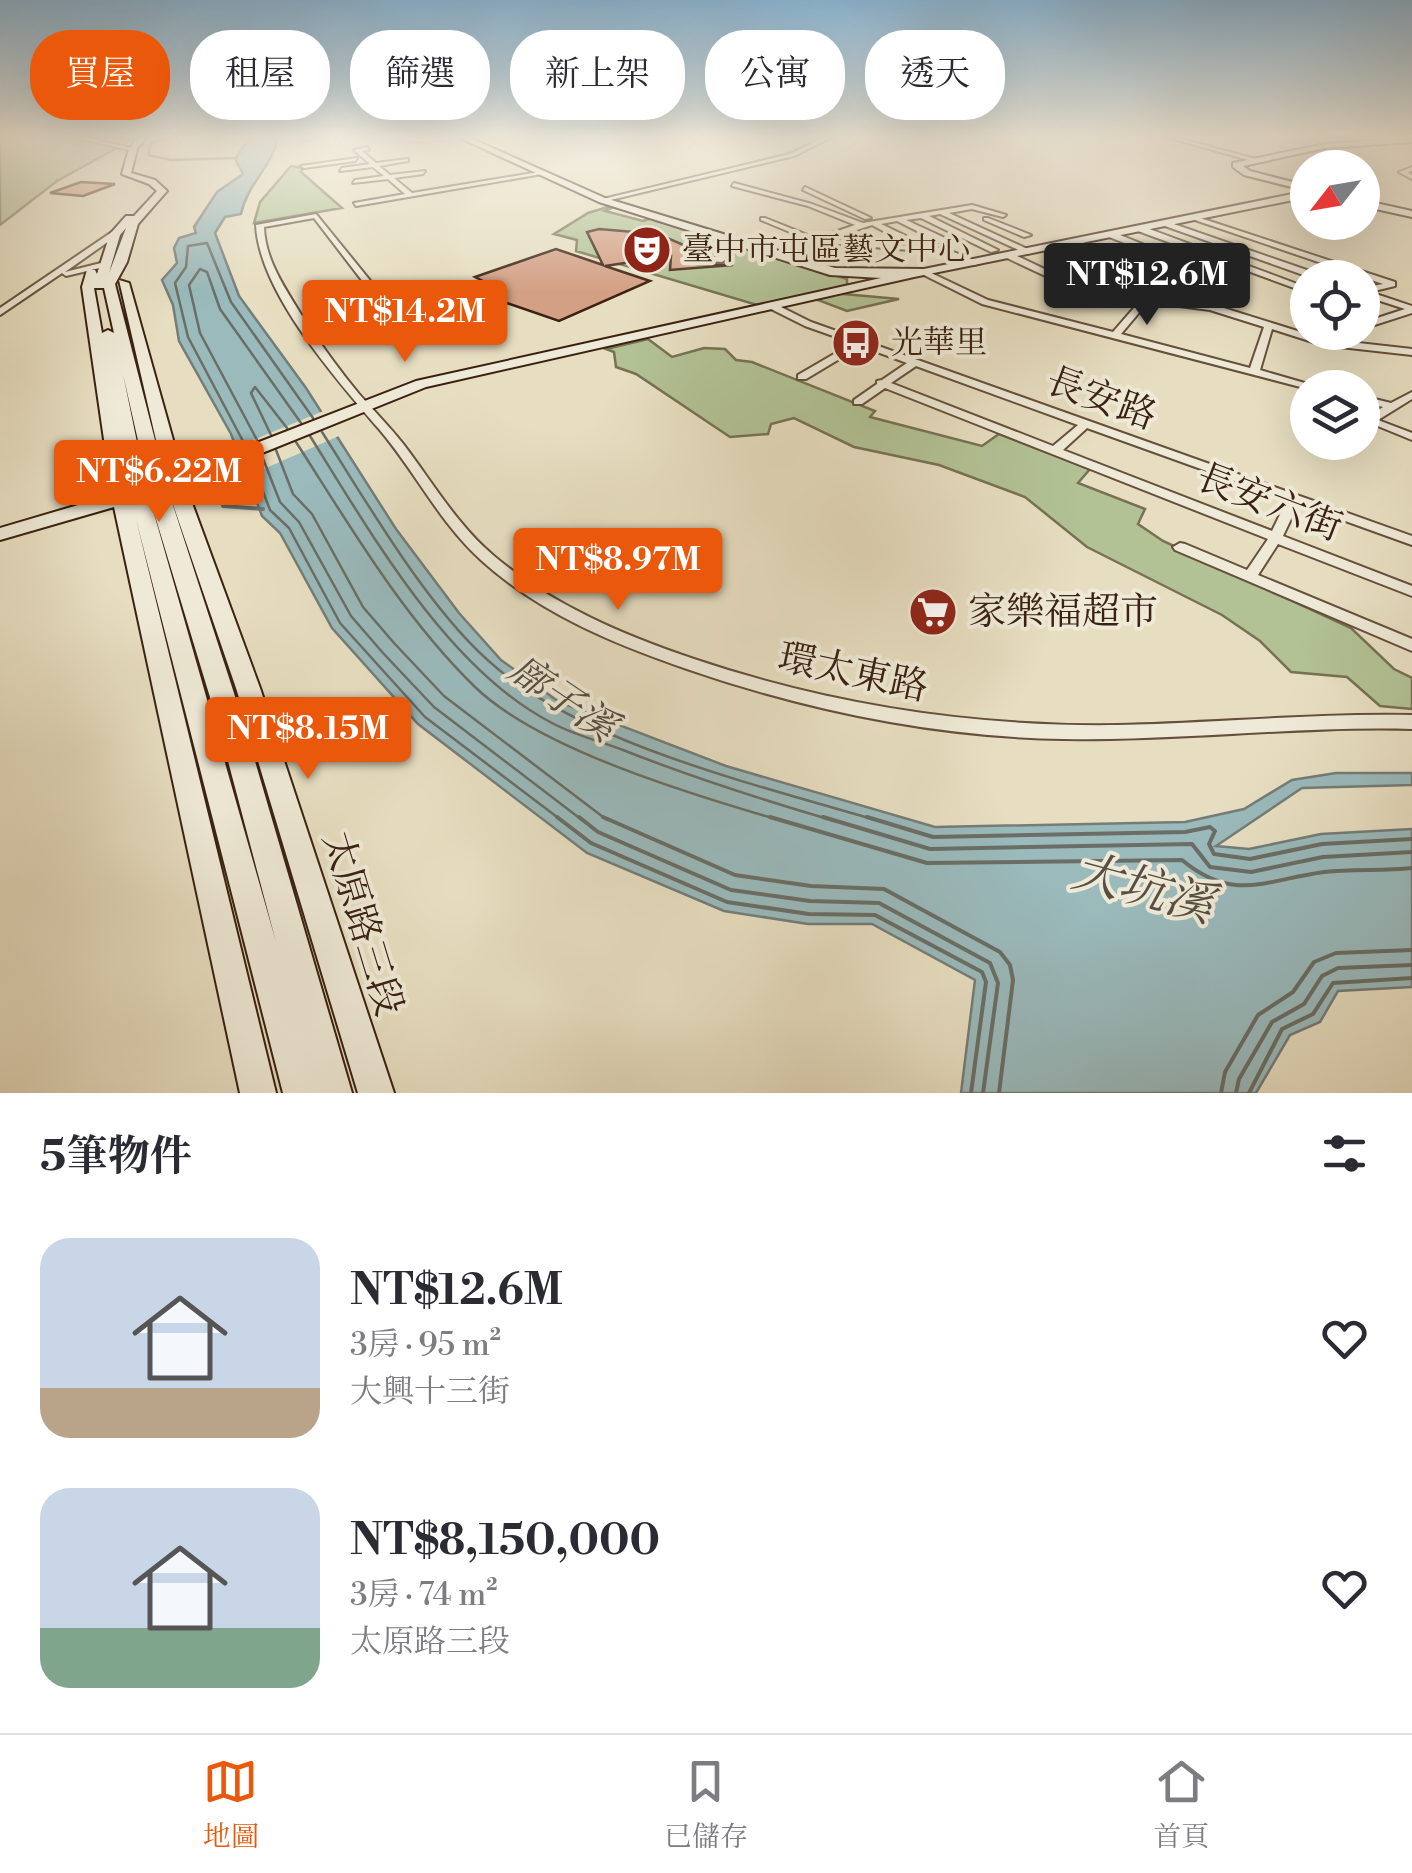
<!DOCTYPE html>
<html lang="zh-TW">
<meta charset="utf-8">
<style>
:root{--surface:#fff;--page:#f2f2f3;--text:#2b2b33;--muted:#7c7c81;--line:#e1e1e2;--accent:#ea580c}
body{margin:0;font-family:"Libre Bodoni","Noto Serif TC",serif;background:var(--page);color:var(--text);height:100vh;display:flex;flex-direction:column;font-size:38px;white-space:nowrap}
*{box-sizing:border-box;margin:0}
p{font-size:32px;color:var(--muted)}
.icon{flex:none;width:55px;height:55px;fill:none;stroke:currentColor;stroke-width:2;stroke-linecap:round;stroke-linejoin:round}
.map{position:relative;height:1093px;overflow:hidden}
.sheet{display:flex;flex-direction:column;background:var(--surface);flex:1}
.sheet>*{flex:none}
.top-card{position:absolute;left:30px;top:30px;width:1352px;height:90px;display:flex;gap:20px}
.needle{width:65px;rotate:239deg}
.tools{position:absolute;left:1290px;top:150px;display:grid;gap:20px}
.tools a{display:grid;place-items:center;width:90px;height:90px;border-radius:50%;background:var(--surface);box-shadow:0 10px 40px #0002;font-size:50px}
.price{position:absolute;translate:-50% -85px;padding:0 22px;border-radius:10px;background:var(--accent);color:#fff;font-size:32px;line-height:65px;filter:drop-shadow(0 2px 5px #0008)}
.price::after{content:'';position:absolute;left:50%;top:60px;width:30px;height:22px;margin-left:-15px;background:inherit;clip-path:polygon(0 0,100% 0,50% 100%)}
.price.active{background:#222;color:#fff}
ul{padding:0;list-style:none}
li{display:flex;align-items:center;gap:30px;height:250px;padding:0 40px}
li span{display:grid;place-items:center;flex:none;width:280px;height:200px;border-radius:30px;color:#555}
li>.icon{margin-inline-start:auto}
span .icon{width:120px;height:120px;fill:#fffc;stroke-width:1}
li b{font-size:42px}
h2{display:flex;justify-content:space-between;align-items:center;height:120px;padding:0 40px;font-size:42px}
.chip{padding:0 35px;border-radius:40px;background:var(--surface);box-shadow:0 10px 40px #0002;font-size:35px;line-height:90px}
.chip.active{background:var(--accent);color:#fff}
.dock{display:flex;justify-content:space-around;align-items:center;height:140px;border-top:2px solid var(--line);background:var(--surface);font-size:28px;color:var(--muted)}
.dock a{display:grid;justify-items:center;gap:5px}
.dock .active{color:var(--accent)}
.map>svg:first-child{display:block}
</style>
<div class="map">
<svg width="1412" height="1093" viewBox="0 0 1412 1093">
<rect width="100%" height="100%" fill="#e7dec1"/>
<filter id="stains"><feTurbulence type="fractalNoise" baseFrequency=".002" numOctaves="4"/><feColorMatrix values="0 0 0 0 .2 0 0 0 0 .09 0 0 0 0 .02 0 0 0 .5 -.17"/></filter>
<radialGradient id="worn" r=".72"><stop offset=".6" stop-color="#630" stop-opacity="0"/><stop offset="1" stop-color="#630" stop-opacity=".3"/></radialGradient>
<!-- green -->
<path fill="#b2c295" stroke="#767253" stroke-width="2.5" d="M0 138H135L57 181 0 225Z
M291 166 303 168 301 172 342 208 254 223 260 202Z
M611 206 614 207 605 211 643 221 652 218 847 279V285L821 292 899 299 847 311 805 295 757 305 576 251 577 240 554 234 588 213Z
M648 339 672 357 704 348 725 349 736 360 752 362 875 411 870 417 982 446 999 434 1090 469 1078 483 1145 509 1138 524 1163 541 1351 628 1394 669 1412 678V709L1380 706 1347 677 1291 672 1260 641 1222 615 1087 547 1025 497 939 465 854 447 794 418 771 424 768 434 730 437 636 374 616 367 614 352 606 349Z"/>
<!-- water -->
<path fill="#9ababc" stroke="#747d78" stroke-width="2.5" d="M249 138H278C272 167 247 184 241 214L225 217 215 233 239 296 306 388 396 529 459 613 501 660 559 702 726 766 935 827 1185 822 1244 809 1292 780 1336 773H1412V785L1302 788 1216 846 1249 849 1321 834 1412 829V987L1338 991 1320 1022 1290 1035 1256 1093H961L975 980 872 924H808L724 911 587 853 418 724 332 628 280 533 262 516 231 434 179 341 173 305 162 280 177 263 174 248 179 238 196 233 194 227 217 192 243 174 235 159Z"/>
<!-- pier -->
<path fill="#e7dec1" d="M326 410 341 435 241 479 231 449Z"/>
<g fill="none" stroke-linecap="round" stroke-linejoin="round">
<!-- shore-far1 -->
<path stroke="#6a6e66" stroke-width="2.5" d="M322 432C368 504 432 616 498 669 592 746 758 785 875 820
M271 435 251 393 255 387 287 428
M310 436C371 533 447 669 552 723 574 735 599 741 623 750 691 777 760 799 831 820
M257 440 200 333 189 285 200 269 207 272 220 309 301 423
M296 442C350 526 403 617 475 687 539 749 693 795 779 820
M245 445 188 337 175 283 186 267 188 246 207 243 231 302 313 418
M276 450 293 494 312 514 363 607 394 643 444 696 607 820
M262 456 280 502 299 522 351 616 383 653 434 707 582 820
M251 460 270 510 289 528 340 623 425 717 561 820"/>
<!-- shore -->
<path stroke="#6a6e66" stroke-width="4" d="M557 817 591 843 727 902 809 914 875 915 982 972 986 982 971 1093
M579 817 598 832 731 890 810 901 879 903 990 963 998 983 983 1093
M603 817 735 875 811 886 884 889 1000 952 1010 965 1013 980 999 1093
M770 817 927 863 1182 860C1234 903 1265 880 1324 872 1353 869 1383 871 1412 868
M823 817 930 849 1192 844 1210 867 1251 872 1323 857 1412 852
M867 817 933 837 1185 832 1210 827 1215 831 1209 844 1214 854 1250 859 1322 844 1412 839
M1221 1093 1225 1072 1258 1015 1293 992 1314 962 1336 953 1412 950
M1236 1093 1239 1079 1272 1022 1304 1004 1322 976 1338 968 1412 965
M1249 1093 1282 1029 1313 1014 1333 983 1412 978"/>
<!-- stream-far1 -->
<path stroke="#747d78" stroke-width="2.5" d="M167 138 151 143 148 155 171 160 237 158"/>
<!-- stream -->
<path stroke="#747d78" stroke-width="4" d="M223 506 263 509"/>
<!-- canal -->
<path fill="#9ababc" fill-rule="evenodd" d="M820 138H826L787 155 701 177 698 175 783 153Z"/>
</g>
<!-- building -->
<path fill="#d3a085" stroke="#3a2111" stroke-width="2.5" d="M81 182 115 184 83 196 50 193Z
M599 229 658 234 686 246 685 251 697 264 733 265 670 270 671 256 605 266 650 281 559 321 475 292 493 286 475 277 556 249 603 265 587 232Z"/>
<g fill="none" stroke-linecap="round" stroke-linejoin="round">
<!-- street casing -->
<g stroke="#65503d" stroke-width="4">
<path id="street" d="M77 138H86L136 149 133 151Z
M302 138H310L307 140Z
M823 138H830L794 156 602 202 599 200 790 154Z
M1170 138H1178L1259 160 1256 162Z
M367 147 369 150 362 151 376 163 408 159V161L379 166 390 175 425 171 423 174 394 178 412 193 539 172 542 174 356 206 354 203 405 194 388 179 353 183 355 180 384 176 373 167 340 171 342 168 370 164 354 150Z
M357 158 355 161 304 168 301 166Z
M1412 167V171L1407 172 1412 175V179L1399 172Z
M734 183 812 204 863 223 972 205 1006 215 1003 217 972 209 949 213 1034 252 1027 254 940 214 929 216 998 250 991 252 921 218 906 220 945 238V242H939L897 221 881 224 906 236V240H900L872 225 835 237H832V233L855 225 808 206 732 186Z
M805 187 869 217 871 218 865 219 803 190Z
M316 214 385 299 429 289 433 292 305 321C322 346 340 371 359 394 374 411 390 427 404 445 433 483 457 525 494 556 552 605 623 635 694 659 831 705 973 727 1118 725 1216 723 1314 713 1412 715V729C1296 726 1180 741 1064 739 935 737 809 711 687 669 614 644 539 613 481 560 439 522 415 471 379 429 337 380 259 292 256 225ZM314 218 377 300 302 316C285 288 265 260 264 227Z
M1194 216 1395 282V286L1370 292 1412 306V313L1362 329V323L1405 309 1362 295V288L1383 284 1192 219Z
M761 218H765L815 238 946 249 981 263 974 265 945 253 814 242 761 220Z
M984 218H988L1031 235 1024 237 984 220Z
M1168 222 1324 276 1325 278H1312L1165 226V222Z
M1138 227H1144L1308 288V293L1138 231Z
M703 231H709L746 244 722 262 697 260 688 249 698 241 695 235ZM707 236 736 245 717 257 702 256 696 249 706 243 703 237Z
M112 232 119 234 65 272 105 262H108V266L66 276 62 273 0 315V308Z
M1109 233H1115L1214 273 1207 275 1109 237Z
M1072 240H1078L1210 295 1190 302 1214 305 1323 339 1412 349V355L1322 345 1272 329 1260 370 1322 388 1308 389 982 304 920 273 927 271 988 300 1113 332 1140 301 1082 293 1007 258V254H1013L1087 289 1143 296 1147 294 1183 301 1184 298 1197 295 1072 244ZM1148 302 1210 310 1264 327 1250 368 1121 334Z
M769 304H775L811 322 1412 536V545L1298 504 1283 536 1412 586V596L1278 544 1258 575 1412 639V651L1175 550 1173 547 1180 543 1185 544 1247 570 1268 539 885 388 862 404H854V400L877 384V381L882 380 907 363 861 346 806 379H798V375L853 343 805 326 769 308ZM916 366 1078 425 1053 446 891 383ZM1087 428 1287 500 1272 531 1063 450Z
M1412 392V399L1378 420 1412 433V440L1363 420 1383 407 1362 402V396L1391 403Z"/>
</g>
<!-- secondary casing -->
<g stroke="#3a2111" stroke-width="4">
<path id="secondary" d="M138 138H146L137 149 131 173 155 180 167 191 138 224 127 262 115 284 165 479 119 280 129 283 182 472 416 381 881 278 830 275 599 202 460 138H470L605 198 835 268 924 269 1307 191 1244 175 1233 167V163L1325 144 1411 138 1412 142 1325 148 1243 166 1250 171 1308 186V197L914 277 426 387 185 484 260 688 394 1093H358L236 688 168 490 245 727 352 1093H283L136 519 276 1093H240L114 507 0 540V528L112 495 82 287 87 270H95L97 274 110 234 126 216H134L157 191 149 184 122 174 129 149ZM126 228 109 273 120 235ZM94 288H104L114 333 108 330 102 333ZM123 374 148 485 146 486ZM149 496 219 727 276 942Z
M1362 200 1412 211V217L1362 206Z"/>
</g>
<!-- street -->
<use href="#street" fill="#efead7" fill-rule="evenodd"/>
<!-- secondary -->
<use href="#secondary" fill="#efead7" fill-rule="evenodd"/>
</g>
<!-- sky -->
<linearGradient id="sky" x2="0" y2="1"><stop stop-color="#89b6d6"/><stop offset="0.47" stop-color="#f4f0e3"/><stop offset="1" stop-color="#f4f0e3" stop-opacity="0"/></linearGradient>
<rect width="1412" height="291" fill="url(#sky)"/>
<!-- icons -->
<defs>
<g id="theatre-disc" transform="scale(2.5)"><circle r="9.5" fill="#8f2418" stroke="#efead7"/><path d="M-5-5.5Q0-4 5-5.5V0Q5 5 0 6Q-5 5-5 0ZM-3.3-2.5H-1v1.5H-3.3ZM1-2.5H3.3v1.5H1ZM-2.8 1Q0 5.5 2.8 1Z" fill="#fff"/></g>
<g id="bus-disc" transform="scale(2.5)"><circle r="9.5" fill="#8f2418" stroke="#efead7"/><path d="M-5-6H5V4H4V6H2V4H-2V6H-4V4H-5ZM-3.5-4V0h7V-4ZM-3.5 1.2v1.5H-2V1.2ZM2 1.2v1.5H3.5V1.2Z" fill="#fff"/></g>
<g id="supermarket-disc" transform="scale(2.5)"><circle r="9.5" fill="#8f2418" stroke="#efead7"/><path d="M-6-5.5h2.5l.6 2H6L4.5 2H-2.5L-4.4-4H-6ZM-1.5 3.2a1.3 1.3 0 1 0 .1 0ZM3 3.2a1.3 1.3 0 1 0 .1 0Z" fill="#fff"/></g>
</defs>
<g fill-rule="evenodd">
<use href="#theatre-disc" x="647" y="250"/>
<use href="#bus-disc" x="856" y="343"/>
<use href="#supermarket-disc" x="933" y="612"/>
</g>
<g text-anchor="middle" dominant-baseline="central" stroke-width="8" stroke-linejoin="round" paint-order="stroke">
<!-- far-poi labels -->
<g font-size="32" fill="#3a2111" stroke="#efead7" text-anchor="start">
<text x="682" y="250">臺中市屯區藝文中心</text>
<text x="891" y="343">光華里</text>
</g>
<!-- street labels -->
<g font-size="38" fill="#3a2111" stroke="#efead7">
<text transform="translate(1101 399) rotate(20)">長安路</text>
<text transform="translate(1269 503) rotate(21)">長安六街</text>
<text transform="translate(853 673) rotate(12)">環太東路</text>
<text transform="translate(362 924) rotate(73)">太原路三段</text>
</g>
<!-- poi labels -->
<g font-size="38" fill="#3a2111" stroke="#efead7" text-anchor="start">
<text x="968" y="612">家樂福超市</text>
</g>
<!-- water labels -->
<g font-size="40" font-style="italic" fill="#574f44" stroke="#efead7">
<text transform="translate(562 699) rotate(34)">廍子溪</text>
</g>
<!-- near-water labels -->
<g font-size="48" font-style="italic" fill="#574f44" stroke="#efead7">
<text transform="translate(1143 890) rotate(15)">大坑溪</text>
</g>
</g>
<rect width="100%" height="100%" filter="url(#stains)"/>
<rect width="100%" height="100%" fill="url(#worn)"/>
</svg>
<div class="tools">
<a><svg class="needle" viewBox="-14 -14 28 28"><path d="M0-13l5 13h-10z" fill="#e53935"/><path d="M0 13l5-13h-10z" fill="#7c7c81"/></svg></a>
<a><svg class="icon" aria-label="locate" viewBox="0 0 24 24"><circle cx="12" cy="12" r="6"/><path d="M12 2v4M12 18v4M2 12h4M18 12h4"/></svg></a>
<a><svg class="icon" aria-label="layers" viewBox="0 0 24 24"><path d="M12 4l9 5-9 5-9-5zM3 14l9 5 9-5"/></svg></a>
</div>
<b class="price active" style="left:1147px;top:328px">NT$12.6M</b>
<b class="price" style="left:405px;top:365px">NT$14.2M</b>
<b class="price" style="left:159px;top:525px">NT$6.22M</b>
<b class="price" style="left:618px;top:613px">NT$8.97M</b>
<b class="price" style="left:308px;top:782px">NT$8.15M</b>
<div class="top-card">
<a class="chip active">買屋</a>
<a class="chip">租屋</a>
<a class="chip">篩選</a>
<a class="chip">新上架</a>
<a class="chip">公寓</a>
<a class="chip">透天</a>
</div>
</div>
<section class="sheet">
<h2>5筆物件<svg class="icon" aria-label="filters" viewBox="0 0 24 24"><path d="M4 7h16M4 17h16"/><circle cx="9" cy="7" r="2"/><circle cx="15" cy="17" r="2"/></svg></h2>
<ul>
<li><span style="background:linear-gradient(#c9d6e8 75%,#b9a48a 0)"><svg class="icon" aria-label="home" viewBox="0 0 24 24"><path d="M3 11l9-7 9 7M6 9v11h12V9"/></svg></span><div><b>NT$12.6M</b><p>3房 · 95 m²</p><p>大興十三街</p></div><svg class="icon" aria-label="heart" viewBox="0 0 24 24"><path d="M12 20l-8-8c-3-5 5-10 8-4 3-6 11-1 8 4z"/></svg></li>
<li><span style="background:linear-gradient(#c9d6e8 70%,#7fa58c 0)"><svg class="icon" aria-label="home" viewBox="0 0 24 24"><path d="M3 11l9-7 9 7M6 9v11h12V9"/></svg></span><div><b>NT$8,150,000</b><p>3房 · 74 m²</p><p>太原路三段</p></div><svg class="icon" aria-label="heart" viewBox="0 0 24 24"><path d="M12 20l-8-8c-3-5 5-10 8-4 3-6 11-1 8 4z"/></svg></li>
</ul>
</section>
<nav class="dock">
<a class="active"><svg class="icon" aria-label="map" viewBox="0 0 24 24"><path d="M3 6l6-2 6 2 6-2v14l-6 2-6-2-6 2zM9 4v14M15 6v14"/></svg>地圖</a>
<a><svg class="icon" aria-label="saved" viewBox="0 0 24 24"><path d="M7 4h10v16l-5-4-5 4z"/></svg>已儲存</a>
<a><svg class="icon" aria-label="home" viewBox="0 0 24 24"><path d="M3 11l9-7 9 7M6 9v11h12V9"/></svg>首頁</a>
</nav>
